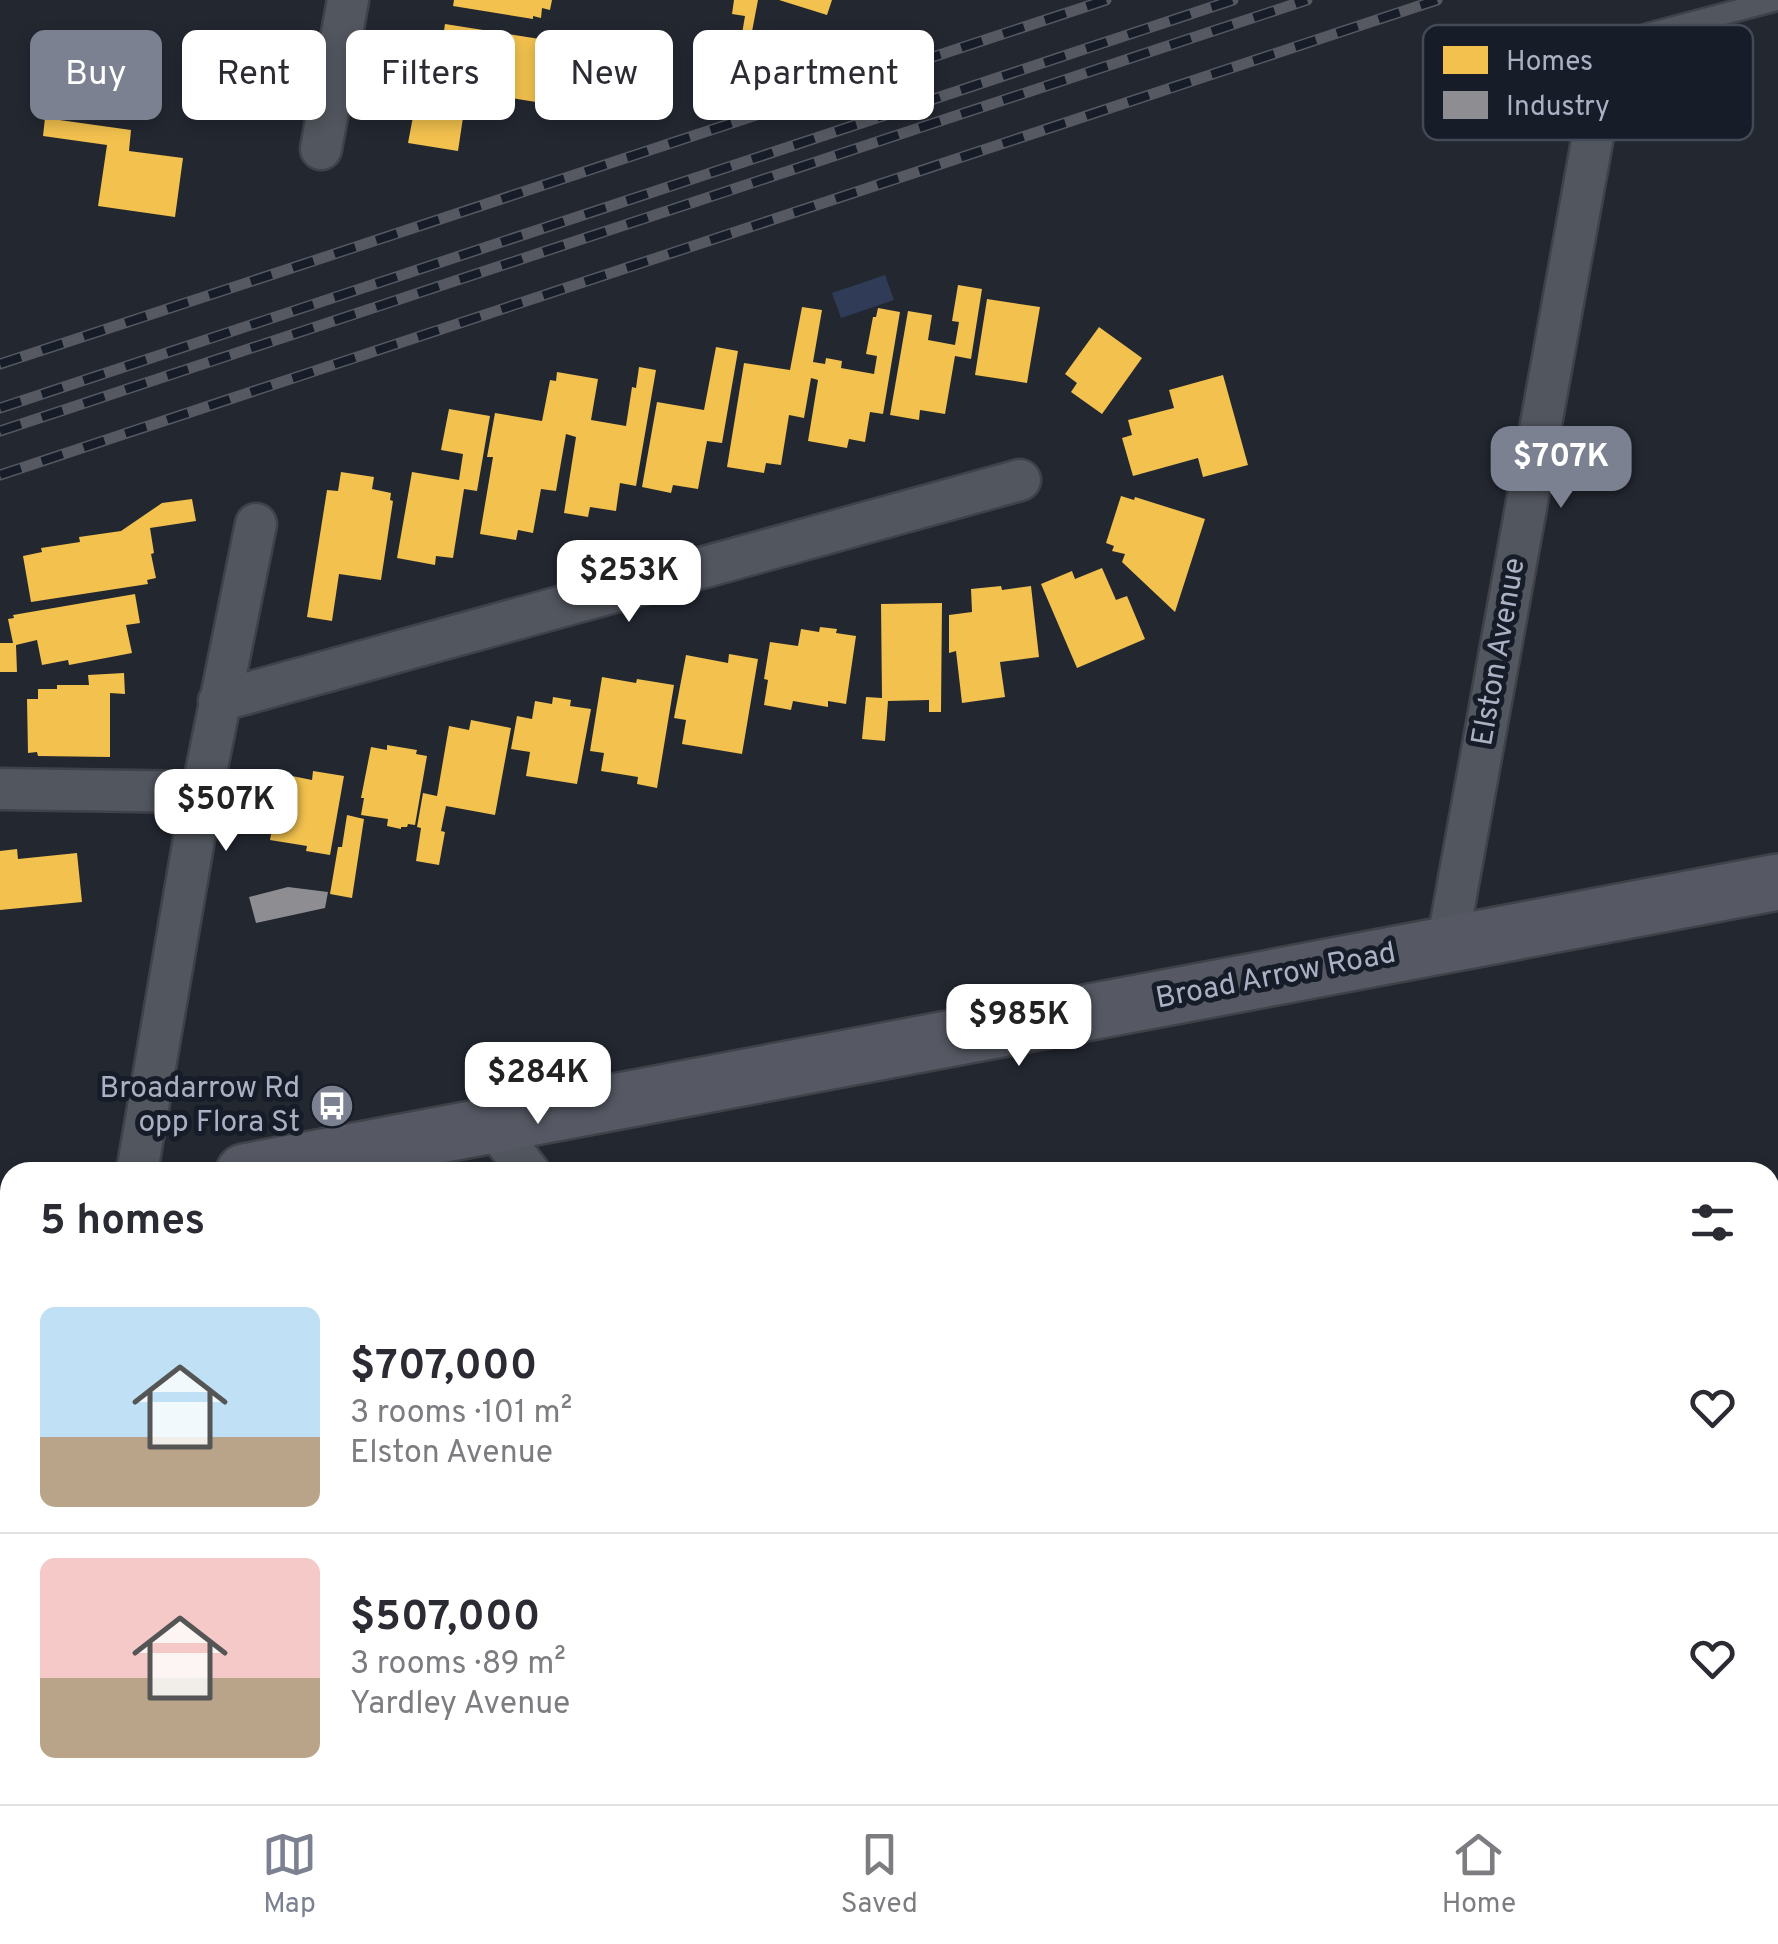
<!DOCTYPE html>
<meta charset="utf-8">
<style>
:root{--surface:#fff;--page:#f7f7f7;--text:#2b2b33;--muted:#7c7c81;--line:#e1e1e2;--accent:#7b8190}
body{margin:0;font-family:Overpass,sans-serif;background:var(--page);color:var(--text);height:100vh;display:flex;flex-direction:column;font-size:38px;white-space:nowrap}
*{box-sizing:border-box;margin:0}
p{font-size:32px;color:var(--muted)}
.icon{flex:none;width:55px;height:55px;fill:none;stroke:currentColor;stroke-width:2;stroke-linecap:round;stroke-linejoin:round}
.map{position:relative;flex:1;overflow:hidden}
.sheet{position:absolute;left:0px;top:1162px;width:1780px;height:642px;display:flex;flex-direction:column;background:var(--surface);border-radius:30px 30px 0 0;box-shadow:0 5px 15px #0003}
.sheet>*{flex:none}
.top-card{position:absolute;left:30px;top:30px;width:1000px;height:90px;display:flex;gap:20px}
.price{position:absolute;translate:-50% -85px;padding:0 22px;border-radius:20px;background:#fff;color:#222;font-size:32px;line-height:65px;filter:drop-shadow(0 2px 5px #0008)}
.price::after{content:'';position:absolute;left:50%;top:60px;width:30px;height:22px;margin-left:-15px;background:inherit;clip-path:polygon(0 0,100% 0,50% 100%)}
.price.active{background:var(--accent);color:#fff}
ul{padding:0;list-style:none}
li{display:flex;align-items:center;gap:30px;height:250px;padding:0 40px}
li+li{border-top:2px solid var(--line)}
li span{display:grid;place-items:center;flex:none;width:280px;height:200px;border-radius:15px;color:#555}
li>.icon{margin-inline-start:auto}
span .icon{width:120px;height:120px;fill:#fffc;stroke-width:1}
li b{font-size:42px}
h2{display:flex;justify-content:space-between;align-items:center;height:120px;padding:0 40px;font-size:42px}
.tag{padding:0 35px;border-radius:15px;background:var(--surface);box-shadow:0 5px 15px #0003;font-size:35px;line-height:90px}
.tag.active{background:var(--accent);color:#fff}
.tab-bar{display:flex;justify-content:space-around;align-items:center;height:140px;border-top:2px solid var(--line);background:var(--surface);font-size:28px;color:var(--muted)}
.tab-bar a{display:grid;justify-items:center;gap:5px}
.tab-bar .active{color:var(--accent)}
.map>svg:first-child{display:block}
</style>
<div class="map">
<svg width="1778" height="1804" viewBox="0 0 1778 1804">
<rect width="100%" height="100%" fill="#232730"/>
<!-- water -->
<path fill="#303b58" d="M618 42 669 50 665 74 648 71 645 82 630 80 631 69 614 66Z
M885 275 894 300 841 318 832 293Z"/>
<!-- homes -->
<path fill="#f2c14e" d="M454 0H552L550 10 542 8 541 18 533 16V19L453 6Z
M734 0H758L750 42 741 40 745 16 732 14Z
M779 0H832L827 15Z
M445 24 546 40 542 58 561 62 565 32 613 40 608 68 592 65 587 97 570 94 567 107 467 91 458 151 408 143 419 85 435 88Z
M45 118 131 130 129 151 183 158 175 217 98 206 107 145 43 136Z
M958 285 982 289 971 359 955 356 945 414 920 410 919 420 890 415 908 311 932 315 928 340 955 345 959 322 952 321Z
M987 299 1040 307 1027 383 975 375Z
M802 307 822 310 813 362 825 364 826 358 842 361 841 368 874 374 877 356 866 354 873 317H876L878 308 900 312 883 414 870 412 865 442 849 439 847 448 808 441 818 380 811 378 804 418 789 415 781 465 766 463 764 473 727 467 744 363 790 370Z
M1099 327 1142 358 1102 414 1071 392 1077 383 1065 374Z
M716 347 738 351 722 443 707 441 698 489 673 485 671 493 642 487 657 402 704 410Z
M639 367 656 370 636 486 620 483 616 511 590 507 588 517 564 513 576 437 566 434 556 491 541 489 533 533 518 530 516 540 480 534 493 457H487L495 413 542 421 550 380 556 381 557 372 598 379 591 420 626 426 632 387 636 388Z
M1223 375 1248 465 1203 477 1198 458 1133 476 1122 438 1132 435 1128 420 1174 408 1169 390Z
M449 409 490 416 477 491 464 489 453 558 436 556 435 565 397 558 412 472 459 480 463 454 441 450Z
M341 472 374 477 372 489 391 493 390 500 393 501 381 580 339 574 332 621 307 617 327 490 338 491Z
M1121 496 1134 500 1135 497 1205 519 1175 612 1122 562 1125 554 1112 551 1114 546 1106 543Z
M192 499 196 521 150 528 154 553 151 554 156 578 147 580 148 584 31 602 23 556 42 552 41 548 80 542 79 537 121 531 162 503Z
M1102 568 1116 600 1127 596 1145 639 1077 668 1041 584 1072 571 1075 579Z
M1001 586 1002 590 1031 586 1039 657 1000 662 1005 697 962 703 956 651 949 653V615L972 612 971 589Z
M135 594 140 623 126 625 132 653 69 665 68 660 42 665 37 640 16 645 17 672H0V643H13L8 619 14 618 13 615Z
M942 603 941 712H929V700L888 701 885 741 862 739 866 697 882 698 881 604Z
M820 627 837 629 836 633 856 636 846 704 828 701V707L793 701 791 710 764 705 768 680 764 679 770 642 798 646 801 629 819 632Z
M729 654 758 659 742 754 682 744 686 720 674 718 686 655 728 663Z
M124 673 125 694 110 693V757L38 756 37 752 28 753 27 699H38V689H57V685H89L88 675Z
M602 677 636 683 637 679 674 685 657 788 637 784 638 777 601 771 604 753 590 751Z
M553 697 571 700 570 706 591 709 577 784 526 776 530 752 511 749 517 716 532 719 535 701 552 704Z
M471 720 511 728 495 815 446 806 441 831 445 832 439 865 416 861 421 828 417 827 423 793 437 796 449 726 469 730Z
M387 745 417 750 416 754 427 756 415 825 408 824 407 827H401V829L387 826 388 819 361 815 364 798H361L371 747 387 750Z
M313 771 344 776 330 855 306 851 307 846 270 840 282 774 312 780Z
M347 815 364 819 352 898 330 894 338 847H342Z
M17 849 18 859 77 853 82 902 0 910V851Z"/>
<!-- industry -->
<path fill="#8d8d92" d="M288 887 328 892 325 908 256 923 249 897Z"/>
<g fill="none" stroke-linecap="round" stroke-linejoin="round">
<!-- lane casing -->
<g stroke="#3f4249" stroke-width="25">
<path id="lane" d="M1606 64 1648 34 1777 0"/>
</g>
<!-- street casing -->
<g stroke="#3f4249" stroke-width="45">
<path id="street" d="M321 149 348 0
M219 701 1020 480
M0 789 202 792
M1447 945 1606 64
M492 1124 529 1172
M137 1172 202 792 256 524
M1770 1379 1778 1378
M222 1795 229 1804
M993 1795 999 1804"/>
</g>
<!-- secondary casing -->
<g stroke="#3f4249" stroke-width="60">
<path id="secondary" d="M244 1172 1778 882
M0 1217 10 1215"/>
</g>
<!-- lane -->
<use href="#lane" stroke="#52565e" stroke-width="20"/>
<!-- street -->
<use href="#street" stroke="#52565e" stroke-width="40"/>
<!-- secondary -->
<use href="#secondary" stroke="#565963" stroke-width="55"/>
<!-- rail casing -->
<g stroke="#565962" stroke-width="11">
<path id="rail" d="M0 364 1106 0
M0 408 1233 0
M0 431 1307 0
M0 475 1437 0"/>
</g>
<!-- rail -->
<use href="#rail" stroke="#171c29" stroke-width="8" stroke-dasharray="22" stroke-linecap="butt"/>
</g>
<!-- icons -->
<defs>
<g id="bus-disc" transform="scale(2.25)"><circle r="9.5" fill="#7b8190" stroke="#171c29"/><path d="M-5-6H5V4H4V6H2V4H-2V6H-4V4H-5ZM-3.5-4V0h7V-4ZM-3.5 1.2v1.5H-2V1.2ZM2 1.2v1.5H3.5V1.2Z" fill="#fff"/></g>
</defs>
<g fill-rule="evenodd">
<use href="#bus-disc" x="332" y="1106"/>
</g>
<g text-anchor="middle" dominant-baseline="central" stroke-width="10" stroke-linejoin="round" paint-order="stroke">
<!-- street labels -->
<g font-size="30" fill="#abb1c3" stroke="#171c29">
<text transform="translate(1500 652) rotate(-80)">Elston Avenue</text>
<text transform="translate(1276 977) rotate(-11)">Broad Arrow Road</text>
</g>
<!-- poi labels -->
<g font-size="30" fill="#abb1c3" stroke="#171c29" text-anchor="end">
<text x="300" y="1089">Broadarrow Rd<tspan x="300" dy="34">opp Flora St</tspan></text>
</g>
</g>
<!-- legend -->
<rect x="1423" y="25" width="330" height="115" rx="15" fill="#171c29" stroke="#434957" stroke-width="2.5"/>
<rect x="1443" y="46" width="45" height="28" fill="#f2c14e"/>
<rect x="1443" y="91" width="45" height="28" fill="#8d8d92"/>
<g font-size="28" fill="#abb1c3">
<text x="1506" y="70">Homes</text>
<text x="1506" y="115">Industry</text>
</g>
</svg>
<b class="price active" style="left:1561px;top:511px">$707K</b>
<b class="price" style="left:629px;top:625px">$253K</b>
<b class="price" style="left:226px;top:854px">$507K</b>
<b class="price" style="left:1019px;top:1069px">$985K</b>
<b class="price" style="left:538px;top:1127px">$284K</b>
<div class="top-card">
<a class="tag active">Buy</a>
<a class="tag">Rent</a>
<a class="tag">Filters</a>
<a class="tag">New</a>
<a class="tag">Apartment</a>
</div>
<section class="sheet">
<h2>5 homes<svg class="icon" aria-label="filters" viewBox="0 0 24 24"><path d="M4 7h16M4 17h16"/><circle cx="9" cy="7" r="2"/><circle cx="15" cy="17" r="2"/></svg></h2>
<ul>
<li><span style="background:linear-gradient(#bfe0f5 65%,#b9a48a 0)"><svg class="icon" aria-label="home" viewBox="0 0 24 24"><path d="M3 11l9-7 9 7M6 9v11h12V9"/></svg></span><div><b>$707,000</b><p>3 rooms · 101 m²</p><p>Elston Avenue</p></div><svg class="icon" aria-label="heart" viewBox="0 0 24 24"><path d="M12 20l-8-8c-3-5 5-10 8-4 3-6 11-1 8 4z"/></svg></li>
<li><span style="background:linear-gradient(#f6c9c9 60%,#b9a48a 0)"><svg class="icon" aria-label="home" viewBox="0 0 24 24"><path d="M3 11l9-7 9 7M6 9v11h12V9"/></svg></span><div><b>$507,000</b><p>3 rooms · 89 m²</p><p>Yardley Avenue</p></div><svg class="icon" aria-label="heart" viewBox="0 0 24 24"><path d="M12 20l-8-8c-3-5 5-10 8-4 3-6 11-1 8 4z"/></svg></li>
</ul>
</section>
</div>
<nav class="tab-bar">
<a class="active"><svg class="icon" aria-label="map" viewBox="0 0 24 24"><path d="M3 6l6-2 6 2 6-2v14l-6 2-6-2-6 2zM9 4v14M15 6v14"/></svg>Map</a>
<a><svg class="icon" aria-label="saved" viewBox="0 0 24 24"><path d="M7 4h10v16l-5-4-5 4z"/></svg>Saved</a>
<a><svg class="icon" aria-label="home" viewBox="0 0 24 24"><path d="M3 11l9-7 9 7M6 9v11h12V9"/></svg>Home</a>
</nav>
